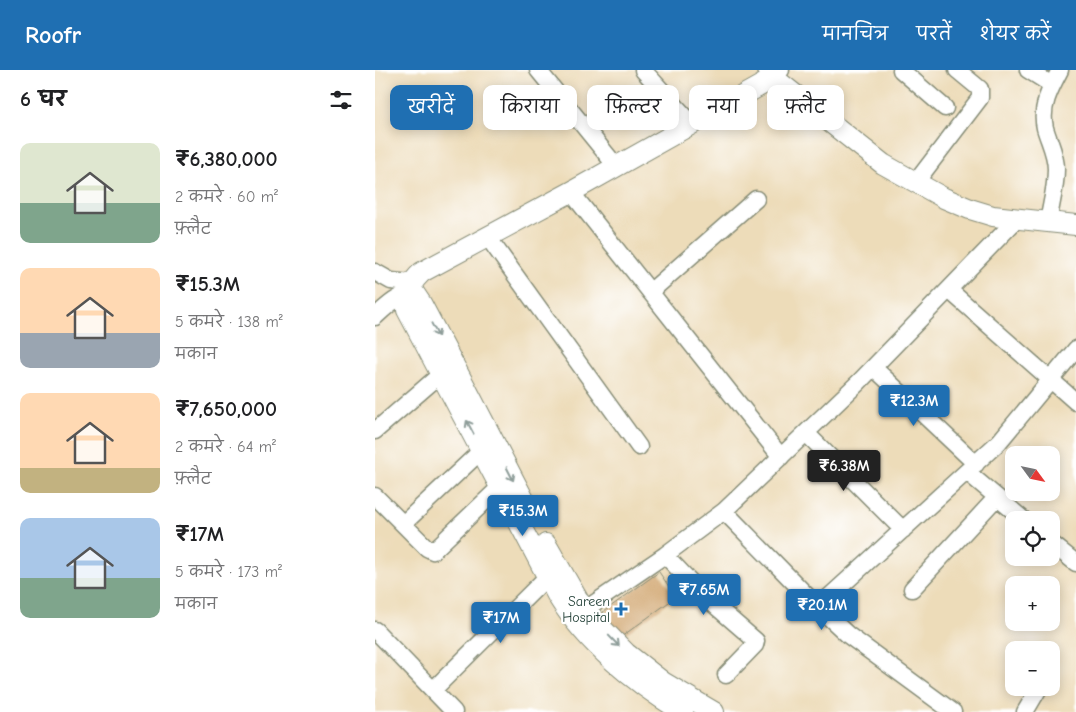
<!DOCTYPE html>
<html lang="hi">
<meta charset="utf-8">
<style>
:root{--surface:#fff;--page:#f2f2f2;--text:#202124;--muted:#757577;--accent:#1f6fb2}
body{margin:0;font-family:"Comic Neue","Playpen Sans Deva",sans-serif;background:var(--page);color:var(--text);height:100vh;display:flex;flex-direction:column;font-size:19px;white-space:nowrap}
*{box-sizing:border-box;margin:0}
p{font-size:16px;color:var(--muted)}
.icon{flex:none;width:28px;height:28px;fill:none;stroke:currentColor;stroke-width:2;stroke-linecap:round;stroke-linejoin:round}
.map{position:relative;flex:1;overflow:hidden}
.sheet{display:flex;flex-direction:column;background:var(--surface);width:375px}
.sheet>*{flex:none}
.guide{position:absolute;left:15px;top:15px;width:475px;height:45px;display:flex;gap:10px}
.needle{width:32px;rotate:123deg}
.controls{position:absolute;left:630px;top:376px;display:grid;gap:10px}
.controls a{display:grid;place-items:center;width:55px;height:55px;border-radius:10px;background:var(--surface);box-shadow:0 2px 12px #0003;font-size:25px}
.price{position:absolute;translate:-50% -42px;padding:0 11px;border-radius:5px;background:var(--accent);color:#fff;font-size:16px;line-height:32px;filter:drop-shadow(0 1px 2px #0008)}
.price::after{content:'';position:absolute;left:50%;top:30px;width:15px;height:11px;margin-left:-8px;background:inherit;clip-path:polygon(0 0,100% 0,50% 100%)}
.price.active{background:#222;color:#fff}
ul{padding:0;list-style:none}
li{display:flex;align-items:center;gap:15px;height:125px;padding:0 20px}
li span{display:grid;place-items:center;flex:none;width:140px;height:100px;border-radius:10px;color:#555}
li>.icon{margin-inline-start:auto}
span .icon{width:60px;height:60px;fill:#fffc;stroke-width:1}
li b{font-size:21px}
h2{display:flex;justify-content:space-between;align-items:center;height:60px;padding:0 20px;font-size:21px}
.tag{padding:0 18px;border-radius:10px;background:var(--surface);box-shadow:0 2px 12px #0003;font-size:18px;line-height:45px}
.tag.active{background:var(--accent);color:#fff}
header{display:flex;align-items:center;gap:30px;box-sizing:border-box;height:70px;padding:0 25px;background:var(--accent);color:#fff}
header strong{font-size:24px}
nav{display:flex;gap:28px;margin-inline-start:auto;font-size:18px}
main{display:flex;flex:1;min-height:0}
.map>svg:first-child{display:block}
</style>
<header>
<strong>Roofr</strong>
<nav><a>मानचित्र</a><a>परतें</a><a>शेयर करें</a></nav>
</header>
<main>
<section class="sheet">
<h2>6 घर<svg class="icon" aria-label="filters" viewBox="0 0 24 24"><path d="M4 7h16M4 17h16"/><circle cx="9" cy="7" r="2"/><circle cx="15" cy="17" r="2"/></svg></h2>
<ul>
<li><span style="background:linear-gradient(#dfe7d0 60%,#7fa58c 0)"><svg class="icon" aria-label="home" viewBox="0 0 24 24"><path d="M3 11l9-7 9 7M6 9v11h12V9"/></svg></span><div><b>₹6,380,000</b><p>2 कमरे · 60 m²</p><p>फ़्लैट</p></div></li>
<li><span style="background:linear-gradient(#ffd9b3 65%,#9aa5b1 0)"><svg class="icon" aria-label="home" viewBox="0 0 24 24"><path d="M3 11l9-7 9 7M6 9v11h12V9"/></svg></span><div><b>₹15.3M</b><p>5 कमरे · 138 m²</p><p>मकान</p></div></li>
<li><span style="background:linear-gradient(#ffd9b3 75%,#c2b280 0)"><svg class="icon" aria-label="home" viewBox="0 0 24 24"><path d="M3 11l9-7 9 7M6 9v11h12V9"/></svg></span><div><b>₹7,650,000</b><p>2 कमरे · 64 m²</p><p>फ़्लैट</p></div></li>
<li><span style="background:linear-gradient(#a9c7e8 60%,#7fa58c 0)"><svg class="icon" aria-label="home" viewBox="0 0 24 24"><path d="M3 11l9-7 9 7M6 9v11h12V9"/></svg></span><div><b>₹17M</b><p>5 कमरे · 173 m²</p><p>मकान</p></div></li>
</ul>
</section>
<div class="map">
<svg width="701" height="642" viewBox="0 0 701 642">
<rect width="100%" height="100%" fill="#fff"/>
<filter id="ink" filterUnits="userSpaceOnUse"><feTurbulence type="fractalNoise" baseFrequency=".02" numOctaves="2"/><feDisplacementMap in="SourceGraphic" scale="10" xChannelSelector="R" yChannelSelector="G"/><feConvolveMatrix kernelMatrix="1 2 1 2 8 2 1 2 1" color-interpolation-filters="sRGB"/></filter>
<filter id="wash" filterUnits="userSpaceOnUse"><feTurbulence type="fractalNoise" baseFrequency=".0096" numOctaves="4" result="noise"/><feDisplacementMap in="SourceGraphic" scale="20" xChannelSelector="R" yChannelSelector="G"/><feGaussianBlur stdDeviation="1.12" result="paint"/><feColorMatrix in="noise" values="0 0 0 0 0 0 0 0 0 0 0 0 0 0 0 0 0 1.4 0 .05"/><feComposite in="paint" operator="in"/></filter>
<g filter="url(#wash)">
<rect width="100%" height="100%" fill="#eddcb9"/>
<g id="blocks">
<!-- building -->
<path fill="#d5af7e" d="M284 502 301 527 246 567 228 542Z"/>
</g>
</g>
<g filter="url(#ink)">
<use href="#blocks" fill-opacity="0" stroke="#868c76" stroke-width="1"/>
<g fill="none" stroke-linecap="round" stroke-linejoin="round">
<!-- minor casing -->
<g stroke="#868c76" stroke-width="19">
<path id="minor" d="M163 0 241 96
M268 0 317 54
M391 0 399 8 406 0
M526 0 570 38
M653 0 677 15
M541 112 605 28V19L582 0
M196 122 406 387
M673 152C676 135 681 117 681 99 681 84 674 72 670 58 665 37 675 19 685 0
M112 166 264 377
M0 202 16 211 37 213
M574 220 701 332
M275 222 381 129
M0 247C12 236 23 225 40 222
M499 298 601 394
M0 361 74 297
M431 363 528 460
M592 402 649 450
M0 426 52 478 58 481 126 416
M349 441 443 537 473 565 578 642
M28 454 107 380
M676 473 701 493
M290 485 329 526 381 571 380 575 351 605
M537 519 621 428
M443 537 624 372 701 279
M199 547 290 485 349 441 484 312 642 149
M0 560 79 642
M58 620 173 506 182 500
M650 642 663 620"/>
</g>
<!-- tertiary casing -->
<g stroke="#868c76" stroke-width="22">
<path id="tertiary" d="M36 218 46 233 90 316 157 445
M171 474 209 540 251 583 288 612 339 642
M308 642C261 614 212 574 183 527L32 240C30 225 36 212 47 202L196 122 399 8 508 94 569 128 595 139 618 146 701 155"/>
</g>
<!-- minor -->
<use href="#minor" stroke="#fff" stroke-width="16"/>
<!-- tertiary -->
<use href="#tertiary" stroke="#fff" stroke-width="20"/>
</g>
<!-- one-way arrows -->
<defs><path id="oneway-shaft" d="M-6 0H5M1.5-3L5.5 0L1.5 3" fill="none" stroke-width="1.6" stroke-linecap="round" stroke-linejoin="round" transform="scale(1.25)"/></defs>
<g stroke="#8f9e9a">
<use href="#oneway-shaft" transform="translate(60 260) rotate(62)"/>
<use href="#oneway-shaft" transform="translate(95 357) rotate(-118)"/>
<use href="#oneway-shaft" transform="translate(135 404) rotate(63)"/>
<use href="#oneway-shaft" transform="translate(239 571) rotate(46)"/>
</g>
</g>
<!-- markers -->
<path fill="#1f6fb2" stroke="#fff" stroke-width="2" d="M243.5 531.5h5v5h5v5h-5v5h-5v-5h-5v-5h5z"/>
<g text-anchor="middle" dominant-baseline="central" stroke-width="4.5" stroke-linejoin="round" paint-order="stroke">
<!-- poi labels -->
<g font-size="14" fill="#1f3d34" stroke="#fff" text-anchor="end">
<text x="235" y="531">Sareen<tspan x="235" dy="16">Hospital</tspan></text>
</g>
</g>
</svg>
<div class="controls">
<a><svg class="needle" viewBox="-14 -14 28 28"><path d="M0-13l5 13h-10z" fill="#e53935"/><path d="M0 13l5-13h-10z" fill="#757577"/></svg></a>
<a><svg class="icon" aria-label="locate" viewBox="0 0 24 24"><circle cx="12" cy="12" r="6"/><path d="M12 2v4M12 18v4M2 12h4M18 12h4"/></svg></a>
<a>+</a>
<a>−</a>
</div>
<b class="price" style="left:539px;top:357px">₹12.3M</b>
<b class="price active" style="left:469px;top:422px">₹6.38M</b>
<b class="price" style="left:148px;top:467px">₹15.3M</b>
<b class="price" style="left:329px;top:546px">₹7.65M</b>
<b class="price" style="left:447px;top:561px">₹20.1M</b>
<b class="price" style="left:126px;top:574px">₹17M</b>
<div class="guide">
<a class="tag active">खरीदें</a>
<a class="tag">किराया</a>
<a class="tag">फ़िल्टर</a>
<a class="tag">नया</a>
<a class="tag">फ़्लैट</a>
</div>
</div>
</main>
